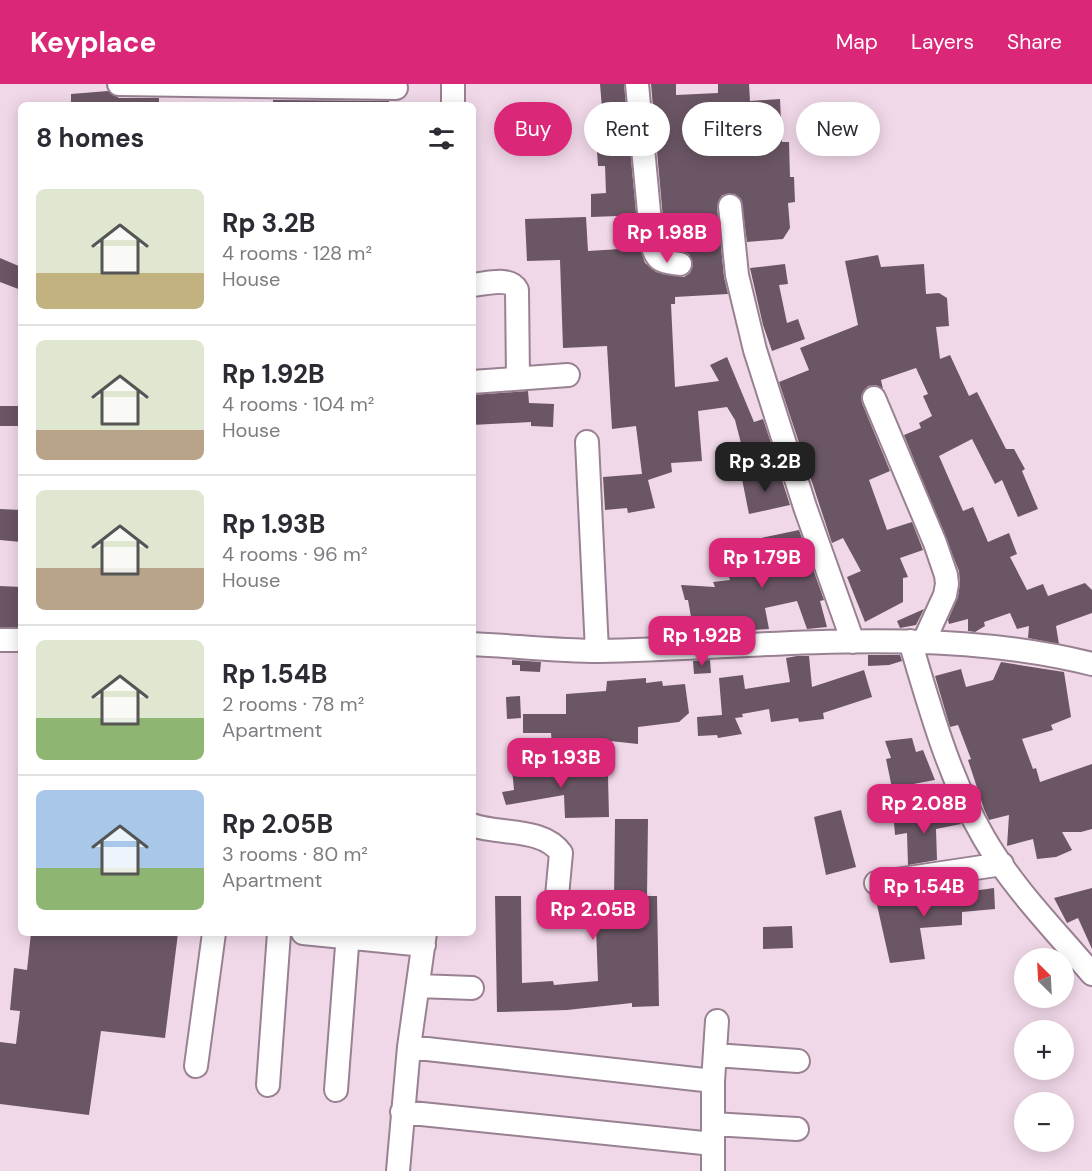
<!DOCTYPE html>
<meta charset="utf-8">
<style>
:root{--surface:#fff;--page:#f2f2f3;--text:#2b2b33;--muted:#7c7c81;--line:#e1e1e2;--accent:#db2777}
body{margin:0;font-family:"DM Sans",sans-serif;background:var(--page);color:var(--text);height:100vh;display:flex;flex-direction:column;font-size:22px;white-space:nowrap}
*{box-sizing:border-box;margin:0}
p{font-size:20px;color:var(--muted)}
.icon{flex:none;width:33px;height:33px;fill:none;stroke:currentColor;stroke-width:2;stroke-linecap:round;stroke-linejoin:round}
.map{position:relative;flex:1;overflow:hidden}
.drawer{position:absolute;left:18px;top:18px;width:458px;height:834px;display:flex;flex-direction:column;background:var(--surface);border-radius:9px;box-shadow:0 3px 15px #0003}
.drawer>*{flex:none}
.guide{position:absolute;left:494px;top:18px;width:508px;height:54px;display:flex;gap:12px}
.needle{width:39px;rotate:336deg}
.tools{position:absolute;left:1014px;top:864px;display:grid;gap:12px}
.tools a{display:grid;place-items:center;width:60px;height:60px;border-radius:50%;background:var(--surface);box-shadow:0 3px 15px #0003;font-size:30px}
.price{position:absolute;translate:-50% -51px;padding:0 14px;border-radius:12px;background:var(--accent);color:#fff;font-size:20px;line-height:39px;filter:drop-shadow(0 2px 3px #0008)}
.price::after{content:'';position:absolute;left:50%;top:36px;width:18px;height:14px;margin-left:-9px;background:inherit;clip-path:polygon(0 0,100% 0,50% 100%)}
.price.active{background:#222;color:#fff}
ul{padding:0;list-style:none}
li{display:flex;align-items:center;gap:18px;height:150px;padding:0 18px}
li+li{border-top:2px solid var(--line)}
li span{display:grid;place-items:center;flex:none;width:168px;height:120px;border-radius:9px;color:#555}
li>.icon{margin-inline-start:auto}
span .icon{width:72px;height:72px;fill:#fffc;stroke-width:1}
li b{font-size:26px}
h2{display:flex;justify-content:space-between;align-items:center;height:72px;padding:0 18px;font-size:26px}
.tag{padding:0 21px;border-radius:27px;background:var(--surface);box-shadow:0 3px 15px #0003;font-size:21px;line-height:54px}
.tag.active{background:var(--accent);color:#fff}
header{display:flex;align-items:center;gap:36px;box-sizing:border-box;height:84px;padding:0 30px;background:var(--accent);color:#fff}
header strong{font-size:28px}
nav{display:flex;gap:33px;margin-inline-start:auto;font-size:21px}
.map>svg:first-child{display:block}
</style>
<header>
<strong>Keyplace</strong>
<nav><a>Map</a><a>Layers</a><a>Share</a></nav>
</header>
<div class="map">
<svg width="1092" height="1087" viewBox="0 0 1092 1087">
<rect width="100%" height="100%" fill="#f1d8e9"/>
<!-- building -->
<path fill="#6b5665" d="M600 0H624L639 161 645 179 656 188 684 193 690 189 693 181 689 170 668 164 665 157 651 0H676V11L718 9V0H749L750 17 780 15 782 58H789L790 93H794L795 118 788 119 790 144 783 155 747 158 741 115 735 110 722 111 717 123 724 193 728 210 675 213V220H671L675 303 719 297 710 281 727 273 754 338 763 335 771 359 743 367 735 336 727 323 698 327 702 377 671 379 672 388 648 396 655 424 628 429 627 424 605 426 603 393 642 390 636 342 612 345 607 262 563 264 560 176 527 177 525 135 586 133 588 167 620 165 618 132 591 133V110L606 109 605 82H598L595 37 603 36Z
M108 7 119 14H159V21H71V10Z
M273 16 389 17V21H273Z
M878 171 881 183 924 180 926 210 939 209 947 214 949 242 936 243 940 275 950 271 969 312 977 308 1006 365H1014L1025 385 1022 387 1038 425 1018 433 1002 396 995 400 972 355 939 372 963 427 973 423 988 458 1009 449 1017 470 1010 473 1027 506 1043 500 1048 512 1085 499 1092 506V529L1056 542 1059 560 1028 554 1029 542 1017 545 1010 529 984 538 985 542 975 548 968 547V535L949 540 948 536 958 513 960 499 959 487 904 351 921 344 919 339 932 332 923 312 928 310 916 284 881 296 883 305 876 301 868 302 861 312 862 319 890 387 869 396 887 446 912 438 923 466 900 474 908 493 903 494V518L865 538 847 493 861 487 843 454 832 459 779 298 809 286 800 264 858 241 845 177Z
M0 174 21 183V206L0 198Z
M785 180 788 200 779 201 787 239 798 235 805 255 772 267 763 241 750 184Z
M528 307 529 319 554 320 553 343 531 342V338L472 341V311Z
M0 322H21V342H0Z
M779 387 790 421 749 430 742 395Z
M0 425 21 426V458L0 456Z
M799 446 824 516 820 517 827 543 807 545 797 517 765 524 769 545 725 548 726 533 693 544 688 516H685L681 501 715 503 713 498 730 496 729 493 761 491 752 456Z
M0 502 21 503V543H0Z
M924 525 916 541 900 544 897 537Z
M868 571H900L902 577 889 581 868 582Z
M797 572H809L812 603 864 586 872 613 823 629 824 635 799 638 798 634 771 638 769 625 742 630 743 633 735 634 742 650 718 654 717 651 698 652 697 633 722 631 719 594 743 591 745 605 790 598 786 574Z
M512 576 541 578 540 588 520 587V581H512Z
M710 576 711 589 694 590 693 577Z
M1001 578 1064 588 1071 633 1051 641 1053 646 1022 655 1033 685 1036 684 1040 698 1092 680V745L1081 748H1062L1072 766 1056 773 1037 775 1033 755 1007 762 1009 731 989 736 984 725 968 676 971 675 958 641 950 643 935 592 961 585 966 603 993 596Z
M646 594V599L662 597 663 602 685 600 689 629 679 638 638 643V660L610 657 552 660 551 649H523V630H566V610L606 607 607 597Z
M520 612 521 634 507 635 506 613Z
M912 654 916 668 923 666 935 696 892 704 886 675 891 674 885 657Z
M566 674 569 693 608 692 609 733 565 734 564 711 506 721 502 708 514 706 512 685 547 681 546 675Z
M841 726 856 783 826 791 814 733Z
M954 726 961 740 936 745 937 776 908 781 907 749 895 751 894 738Z
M615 735H648L647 812H657L659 922 632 923V919L567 926 497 928 495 812H521L522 899 553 897 554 901 598 897 595 817 614 816Z
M994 804 995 825 962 828V841L920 844 925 875 890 879 875 812 914 807 916 815Z
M1092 804V865L1078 834 1067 839 1054 814Z
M792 842 793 864 763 865V843Z
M31 849H178L165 954 101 947 89 1031 0 1020V958L16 960 20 927 10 926 14 884 27 886Z"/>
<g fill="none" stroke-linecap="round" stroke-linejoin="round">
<!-- minor casing -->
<g stroke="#988192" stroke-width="26">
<path id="minor" d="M119 0 396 4
M453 0V21
M637 0 652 160C657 179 662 177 680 180
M730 122 737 191 755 266 805 423 853 558
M472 201C486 200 510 192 517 206L518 294
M472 298 568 291
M874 314 935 459 946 491 947 500 945 511 924 557
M587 358 597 567
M0 556H21
M910 557C930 624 949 694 984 754 1013 804 1055 846 1092 890
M472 560C514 562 557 567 599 567 763 564 931 540 1092 580
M472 741C499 751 543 743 561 769L557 812
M876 799 1002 780
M303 849 424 861
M418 902 472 904
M409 963 713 997 717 937
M715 971 798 977
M196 982 214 849
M268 1001 279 849
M336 1006 348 849
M402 1028 713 1060
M713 1040 797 1045
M398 1087 409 963 425 849
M713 1087V997"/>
</g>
<!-- minor -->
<use href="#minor" stroke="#fff" stroke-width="22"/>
</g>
</svg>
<div class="tools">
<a><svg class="needle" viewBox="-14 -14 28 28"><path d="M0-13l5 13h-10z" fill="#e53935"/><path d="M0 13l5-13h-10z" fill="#7c7c81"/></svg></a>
<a>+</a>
<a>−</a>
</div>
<b class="price" style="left:667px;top:180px">Rp 1.98B</b>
<b class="price active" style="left:765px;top:409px">Rp 3.2B</b>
<b class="price" style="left:762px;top:505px">Rp 1.79B</b>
<b class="price" style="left:702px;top:583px">Rp 1.92B</b>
<b class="price" style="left:561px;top:705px">Rp 1.93B</b>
<b class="price" style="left:924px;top:751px">Rp 2.08B</b>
<b class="price" style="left:924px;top:834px">Rp 1.54B</b>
<b class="price" style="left:593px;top:857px">Rp 2.05B</b>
<div class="guide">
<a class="tag active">Buy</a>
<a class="tag">Rent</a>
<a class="tag">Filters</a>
<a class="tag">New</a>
</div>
<section class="drawer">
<h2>8 homes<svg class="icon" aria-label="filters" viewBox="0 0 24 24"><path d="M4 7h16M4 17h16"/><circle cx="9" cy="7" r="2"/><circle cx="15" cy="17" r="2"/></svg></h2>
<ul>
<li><span style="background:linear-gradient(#dfe7d0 70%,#c2b280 0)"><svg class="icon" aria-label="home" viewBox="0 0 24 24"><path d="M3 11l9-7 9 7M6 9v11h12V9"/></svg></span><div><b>Rp 3.2B</b><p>4 rooms · 128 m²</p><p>House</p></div></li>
<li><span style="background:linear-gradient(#dfe7d0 75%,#b9a48a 0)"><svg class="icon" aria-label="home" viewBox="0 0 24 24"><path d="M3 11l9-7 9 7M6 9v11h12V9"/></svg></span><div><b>Rp 1.92B</b><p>4 rooms · 104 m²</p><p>House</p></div></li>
<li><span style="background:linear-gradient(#dfe7d0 65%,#b9a48a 0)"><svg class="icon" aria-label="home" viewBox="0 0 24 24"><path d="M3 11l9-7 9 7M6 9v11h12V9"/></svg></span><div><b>Rp 1.93B</b><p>4 rooms · 96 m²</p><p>House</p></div></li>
<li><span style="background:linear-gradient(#dfe7d0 65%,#8fb573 0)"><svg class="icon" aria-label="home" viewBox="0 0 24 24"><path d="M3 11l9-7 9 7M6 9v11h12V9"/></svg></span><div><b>Rp 1.54B</b><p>2 rooms · 78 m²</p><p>Apartment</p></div></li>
<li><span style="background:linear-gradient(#a9c7e8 65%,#8fb573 0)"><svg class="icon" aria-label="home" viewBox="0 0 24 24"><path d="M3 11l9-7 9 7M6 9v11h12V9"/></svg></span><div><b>Rp 2.05B</b><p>3 rooms · 80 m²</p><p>Apartment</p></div></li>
</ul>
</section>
</div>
